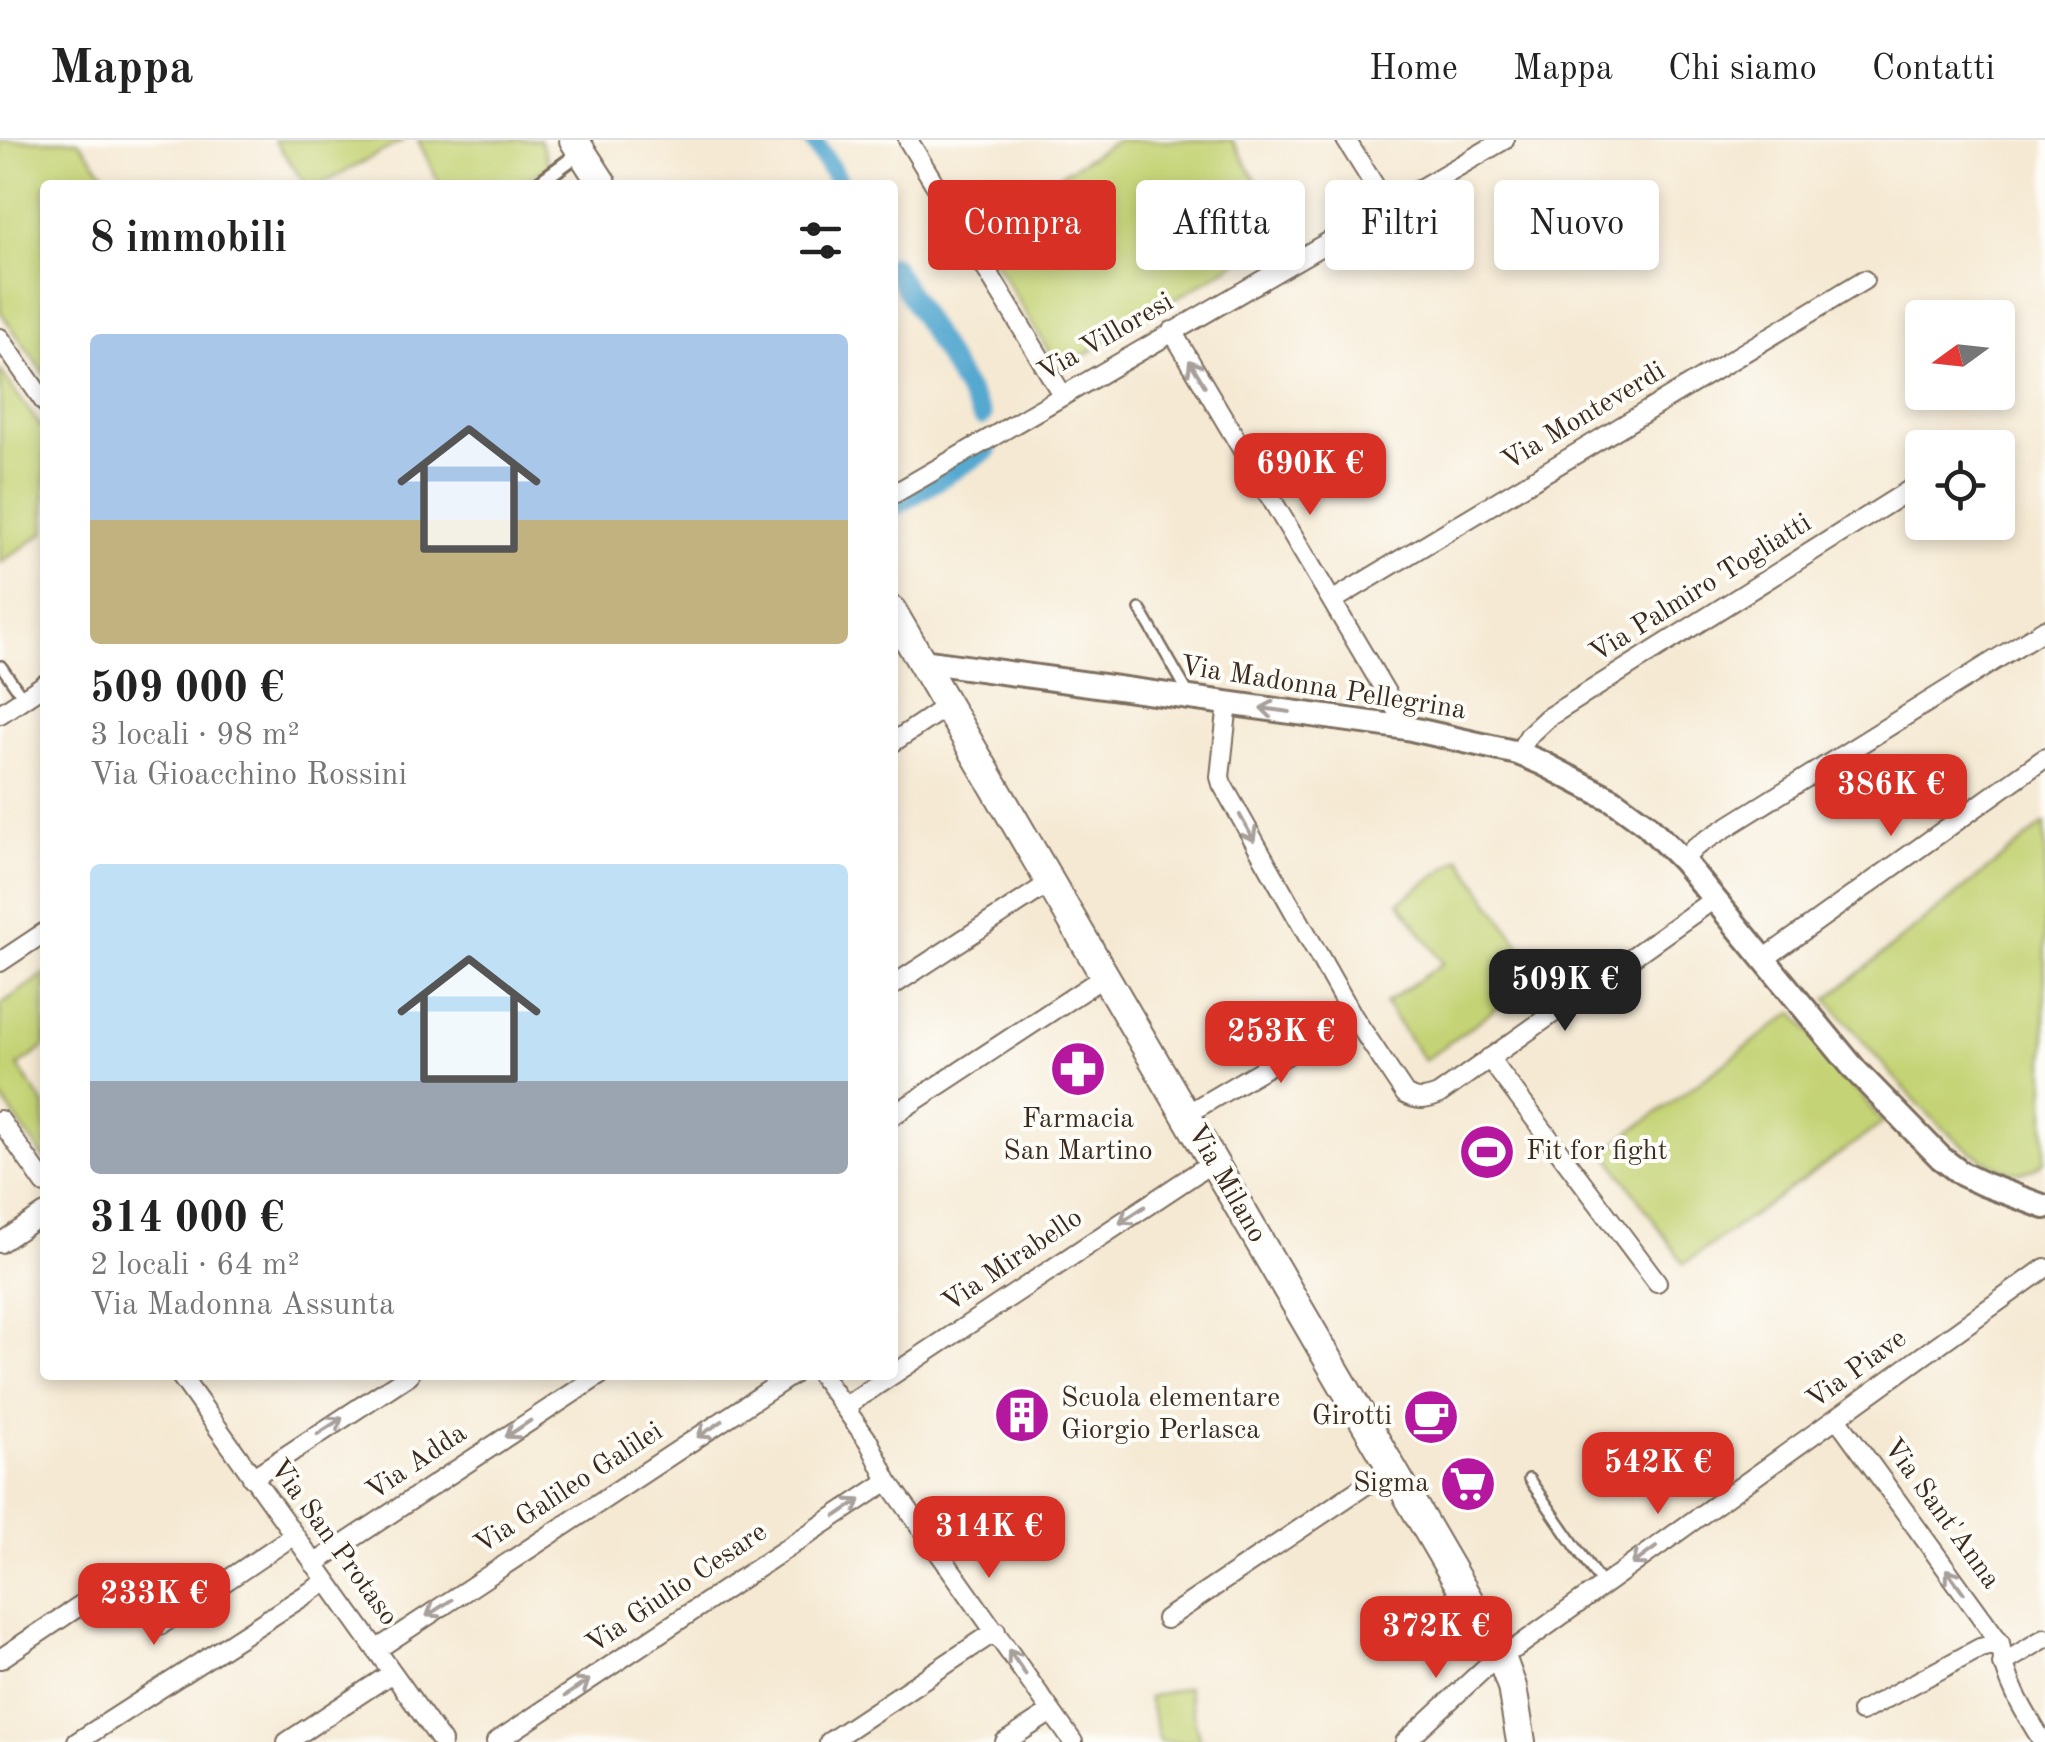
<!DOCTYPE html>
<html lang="it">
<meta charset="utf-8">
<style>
:root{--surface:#fff;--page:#f2f2f2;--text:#222;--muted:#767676;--line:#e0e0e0;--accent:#d93025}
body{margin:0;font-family:"Old Standard TT",serif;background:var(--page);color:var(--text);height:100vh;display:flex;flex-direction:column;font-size:38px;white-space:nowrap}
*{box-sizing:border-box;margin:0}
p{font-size:32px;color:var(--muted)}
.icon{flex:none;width:55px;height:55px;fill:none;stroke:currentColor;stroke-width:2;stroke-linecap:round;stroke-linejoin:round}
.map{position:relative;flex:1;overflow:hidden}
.panel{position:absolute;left:40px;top:40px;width:858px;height:1200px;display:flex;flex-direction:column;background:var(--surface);border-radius:10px;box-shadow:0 5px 15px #0003}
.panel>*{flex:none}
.top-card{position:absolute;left:928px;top:40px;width:950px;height:90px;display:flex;gap:20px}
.needle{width:65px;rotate:255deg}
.buttons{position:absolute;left:1905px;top:160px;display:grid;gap:20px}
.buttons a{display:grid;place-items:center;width:110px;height:110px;border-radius:10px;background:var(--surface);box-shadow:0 5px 15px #0003;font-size:50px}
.price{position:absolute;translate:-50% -85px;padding:0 22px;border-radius:20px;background:var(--accent);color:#fff;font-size:32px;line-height:65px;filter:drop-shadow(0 2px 5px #0008)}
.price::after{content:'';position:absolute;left:50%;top:60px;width:30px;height:22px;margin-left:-15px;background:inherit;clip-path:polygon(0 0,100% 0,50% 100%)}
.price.on{background:#222;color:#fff}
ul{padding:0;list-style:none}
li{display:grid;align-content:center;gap:20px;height:530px;padding:0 50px}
li span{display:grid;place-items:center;height:310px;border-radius:10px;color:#555}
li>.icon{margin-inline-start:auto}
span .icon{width:180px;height:180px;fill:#fffc;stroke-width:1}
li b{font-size:42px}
h2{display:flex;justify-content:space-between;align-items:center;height:120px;padding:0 50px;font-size:42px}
.pill{padding:0 35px;border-radius:10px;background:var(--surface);box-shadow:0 5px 15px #0003;font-size:35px;line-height:90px}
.pill.on{background:var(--accent);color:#fff}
header{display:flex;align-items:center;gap:60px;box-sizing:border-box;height:140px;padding:0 50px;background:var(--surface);border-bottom:2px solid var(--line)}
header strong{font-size:48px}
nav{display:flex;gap:55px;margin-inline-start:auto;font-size:35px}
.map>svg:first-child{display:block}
</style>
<header>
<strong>Mappa</strong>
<nav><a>Home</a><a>Mappa</a><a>Chi siamo</a><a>Contatti</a></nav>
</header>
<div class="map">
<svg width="2045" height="1602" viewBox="0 0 2045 1602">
<rect width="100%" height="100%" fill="#fdfcf7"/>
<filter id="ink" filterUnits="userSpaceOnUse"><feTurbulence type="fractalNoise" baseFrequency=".01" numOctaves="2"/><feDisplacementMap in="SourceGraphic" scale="20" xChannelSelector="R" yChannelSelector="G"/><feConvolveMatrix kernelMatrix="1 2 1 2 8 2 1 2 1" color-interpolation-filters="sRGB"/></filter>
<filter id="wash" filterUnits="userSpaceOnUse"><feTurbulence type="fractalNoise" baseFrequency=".0048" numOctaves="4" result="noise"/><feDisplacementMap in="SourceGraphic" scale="40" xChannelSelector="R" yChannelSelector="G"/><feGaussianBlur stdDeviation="2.25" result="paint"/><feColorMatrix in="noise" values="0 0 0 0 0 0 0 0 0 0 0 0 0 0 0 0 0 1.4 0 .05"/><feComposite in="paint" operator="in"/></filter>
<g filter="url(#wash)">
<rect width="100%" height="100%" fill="#f5e9d3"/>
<!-- green -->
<path fill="#c4d375" stroke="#807e4a" stroke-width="2.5" d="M0 0H78L113 45H45V235L0 171Z
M274 0H404L320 45H306Z
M418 0H540L550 27 515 45H440Z
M1118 0H1232L1287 91 1060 230 974 87Z
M0 230 45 293V392L0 423Z
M2045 683V1020C2037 1027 2028 1033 2018 1032 1962 1031 1864 900 1827 859Z
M1460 718 1541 836 1424 921 1385 863 1443 823 1399 762Z
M45 834V907L18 926 45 966V1020L0 956V865Z
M1794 872 1883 983 1684 1124 1605 1011Z
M1187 1547 1200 1602H1160L1148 1557Z"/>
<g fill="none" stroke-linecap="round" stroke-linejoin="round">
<!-- canal -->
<path stroke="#54a8d0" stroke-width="20" d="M813 0 841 45
M892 126 982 276
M892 368 987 310"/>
</g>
</g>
<g filter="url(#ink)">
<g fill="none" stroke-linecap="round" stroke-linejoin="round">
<!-- service casing -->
<g stroke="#7c6d5d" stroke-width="14">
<path id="service" d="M1140 469 1190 556
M1 526 24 559
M1529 1339 1603 1446"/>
</g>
<!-- pedestrian casing -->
<g stroke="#7c6d5d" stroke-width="18">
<path id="pedestrian" d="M536 45 581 12"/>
</g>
<!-- minor casing -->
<g stroke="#7c6d5d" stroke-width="22">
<path id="minor" d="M908 0 1063 256
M1346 0 1388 67
M1172 191 1407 588
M0 198 45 263
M892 355 1504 0
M1332 461 1864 140
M1228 563 1220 637 1222 644 1353 876 1405 954C1417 961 1425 960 1438 955L1714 759
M0 574 45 544
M892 603 947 566
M1518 613 1530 594 1547 578 1922 342
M1683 721 1695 707 2045 489
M1764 819 2045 618
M0 822 45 792
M892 846 1051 742
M1489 918 1657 1142
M1185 975 1353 876
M892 976 1105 836
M0 980 45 1044
M0 1103 45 1073
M180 1235 442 1602
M821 1235 869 1302 888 1341 1073 1602
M844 1267 1213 1022
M1837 1278 2000 1503C2005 1541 2023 1570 2043 1602
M252 1338 409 1235
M314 1424 600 1235
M1166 1479 1391 1328
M376 1510 792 1235
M0 1519 127 1434 161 1485 294 1395
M2002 1524 2045 1498
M1861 1572 1980 1508 2000 1503
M77 1602 327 1441
M287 1602 392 1533
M496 1602 888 1341
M829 1602 996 1491
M1005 1602 1051 1572
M1405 1602 1500 1514 1516 1508 2045 1128"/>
</g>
<!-- tertiary casing -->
<g stroke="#7c6d5d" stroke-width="28">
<path id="tertiary" d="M922 521 1407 588 1518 613 1542 623 1613 660 1646 684 1683 721 1856 931 1941 1018 1962 1034 1983 1044 2045 1067"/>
</g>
<!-- primary casing -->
<g stroke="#7c6d5d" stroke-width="32">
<path id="primary" d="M574 0 603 45
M892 471 1500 1514 1512 1547 1521 1602"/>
</g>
<!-- service -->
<use href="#service" stroke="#fff" stroke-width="9"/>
<!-- pedestrian -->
<use href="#pedestrian" stroke="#fff" stroke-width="12"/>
<!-- minor -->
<use href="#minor" stroke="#fff" stroke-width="18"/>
<!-- tertiary -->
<use href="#tertiary" stroke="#fff" stroke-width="22"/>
<!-- primary -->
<use href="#primary" stroke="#fff" stroke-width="28"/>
</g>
<!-- one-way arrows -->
<defs><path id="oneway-shaft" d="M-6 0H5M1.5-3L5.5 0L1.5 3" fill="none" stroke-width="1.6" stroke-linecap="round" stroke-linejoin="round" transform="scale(2.5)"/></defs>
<g stroke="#a79f9a">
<use href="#oneway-shaft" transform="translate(1197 233) rotate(-121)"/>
<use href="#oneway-shaft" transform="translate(1275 570) rotate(-172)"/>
<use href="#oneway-shaft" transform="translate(1247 688) rotate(61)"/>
<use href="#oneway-shaft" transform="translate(1132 1075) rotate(146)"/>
<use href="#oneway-shaft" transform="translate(330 1286) rotate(-33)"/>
<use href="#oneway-shaft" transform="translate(518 1289) rotate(146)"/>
<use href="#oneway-shaft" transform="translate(710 1289) rotate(147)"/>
<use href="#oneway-shaft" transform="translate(848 1368) rotate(-34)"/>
<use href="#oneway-shaft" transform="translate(1644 1416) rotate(144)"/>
<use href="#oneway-shaft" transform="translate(1955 1441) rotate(-126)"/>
<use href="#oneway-shaft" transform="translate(439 1468) rotate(147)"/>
<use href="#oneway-shaft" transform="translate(1017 1522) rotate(-125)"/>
<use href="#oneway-shaft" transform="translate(577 1548) rotate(-34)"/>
</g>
</g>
<!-- icons -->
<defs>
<g id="pharmacy-disc" transform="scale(2.875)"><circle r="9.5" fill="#b5179e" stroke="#fdfcf7"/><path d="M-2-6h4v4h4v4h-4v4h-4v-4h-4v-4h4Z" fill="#fff"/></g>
<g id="stadium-disc" transform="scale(2.875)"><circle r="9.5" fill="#b5179e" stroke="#fdfcf7"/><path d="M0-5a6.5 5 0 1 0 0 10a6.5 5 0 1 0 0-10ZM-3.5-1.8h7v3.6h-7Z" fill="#fff"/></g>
<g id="building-disc" transform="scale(2.875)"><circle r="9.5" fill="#b5179e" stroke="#fdfcf7"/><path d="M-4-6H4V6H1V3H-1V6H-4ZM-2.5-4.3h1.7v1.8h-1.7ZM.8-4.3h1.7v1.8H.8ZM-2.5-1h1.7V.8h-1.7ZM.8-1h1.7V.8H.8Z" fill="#fff"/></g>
<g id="cafe-disc" transform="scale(2.875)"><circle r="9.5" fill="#b5179e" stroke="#fdfcf7"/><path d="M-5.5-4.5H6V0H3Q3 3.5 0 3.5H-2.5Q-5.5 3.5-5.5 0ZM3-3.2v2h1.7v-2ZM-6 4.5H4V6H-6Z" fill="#fff"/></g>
<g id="supermarket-disc" transform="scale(2.875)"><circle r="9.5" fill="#b5179e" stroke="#fdfcf7"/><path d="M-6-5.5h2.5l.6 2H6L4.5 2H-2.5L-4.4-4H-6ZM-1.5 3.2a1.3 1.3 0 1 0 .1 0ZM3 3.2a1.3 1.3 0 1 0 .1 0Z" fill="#fff"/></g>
</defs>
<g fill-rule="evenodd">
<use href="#pharmacy-disc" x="1078" y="929"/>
<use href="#stadium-disc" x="1487" y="1012"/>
<use href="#building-disc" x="1022" y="1275"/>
<use href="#cafe-disc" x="1431" y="1277"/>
<use href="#supermarket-disc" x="1468" y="1344"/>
</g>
<g text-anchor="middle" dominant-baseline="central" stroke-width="8" stroke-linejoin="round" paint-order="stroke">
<!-- street labels -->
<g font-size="28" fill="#3b2a1e" stroke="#fdfcf7">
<text transform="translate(1106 198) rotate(-30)">Via Villoresi</text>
<text transform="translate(1584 277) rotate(-31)">Via Monteverdi</text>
<text transform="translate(1701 449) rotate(-32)">Via Palmiro Togliatti</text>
<text transform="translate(1323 549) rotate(9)">Via Madonna Pellegrina</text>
<text transform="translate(1226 1044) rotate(60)">Via Milano</text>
<text transform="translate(1013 1121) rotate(-34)">Via Mirabello</text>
<text transform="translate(1857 1230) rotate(-36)">Via Piave</text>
<text transform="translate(417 1323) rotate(-34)">Via Adda</text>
<text transform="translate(569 1349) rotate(-33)">Via Galileo Galilei</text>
<text transform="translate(1941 1374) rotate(54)">Via Sant'Anna</text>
<text transform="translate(333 1403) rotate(54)">Via San Protaso</text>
<text transform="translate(677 1449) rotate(-34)">Via Giulio Cesare</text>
</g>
<!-- poi labels -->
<g font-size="28" fill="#3b2a1e" stroke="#fdfcf7" text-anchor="start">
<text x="1078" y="980" text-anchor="middle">Farmacia<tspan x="1078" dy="32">San Martino</tspan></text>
<text x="1526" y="1012">Fit for fight</text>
<text x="1061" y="1259">Scuola elementare<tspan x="1061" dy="32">Giorgio Perlasca</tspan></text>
<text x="1392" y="1277" text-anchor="end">Girotti</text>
<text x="1429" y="1344" text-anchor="end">Sigma</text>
</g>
</g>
</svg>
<div class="buttons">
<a><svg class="needle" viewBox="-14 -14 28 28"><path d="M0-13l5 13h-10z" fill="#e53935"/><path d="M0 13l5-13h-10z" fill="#767676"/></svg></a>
<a><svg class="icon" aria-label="locate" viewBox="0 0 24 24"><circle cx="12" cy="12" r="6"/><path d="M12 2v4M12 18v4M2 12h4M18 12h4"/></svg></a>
</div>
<b class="price" style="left:1310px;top:378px">690K €</b>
<b class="price" style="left:1891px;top:699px">386K €</b>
<b class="price on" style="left:1565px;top:894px">509K €</b>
<b class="price" style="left:1281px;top:946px">253K €</b>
<b class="price" style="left:1658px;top:1377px">542K €</b>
<b class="price" style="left:989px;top:1441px">314K €</b>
<b class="price" style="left:154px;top:1508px">233K €</b>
<b class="price" style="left:1436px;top:1541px">372K €</b>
<div class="top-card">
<a class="pill on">Compra</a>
<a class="pill">Affitta</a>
<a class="pill">Filtri</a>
<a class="pill">Nuovo</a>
</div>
<section class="panel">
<h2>8 immobili<svg class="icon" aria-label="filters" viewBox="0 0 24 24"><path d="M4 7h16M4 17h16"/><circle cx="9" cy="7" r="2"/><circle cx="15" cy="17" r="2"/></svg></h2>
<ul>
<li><span style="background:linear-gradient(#a9c7e8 60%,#c2b280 0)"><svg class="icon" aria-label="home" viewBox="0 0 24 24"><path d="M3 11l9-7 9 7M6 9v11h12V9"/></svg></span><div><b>509 000 €</b><p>3 locali · 98 m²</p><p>Via Gioacchino Rossini</p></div></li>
<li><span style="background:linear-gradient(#bfe0f5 70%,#9aa5b1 0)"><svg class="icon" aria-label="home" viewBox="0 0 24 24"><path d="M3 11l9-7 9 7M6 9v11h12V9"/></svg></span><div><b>314 000 €</b><p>2 locali · 64 m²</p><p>Via Madonna Assunta</p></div></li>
</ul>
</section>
</div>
